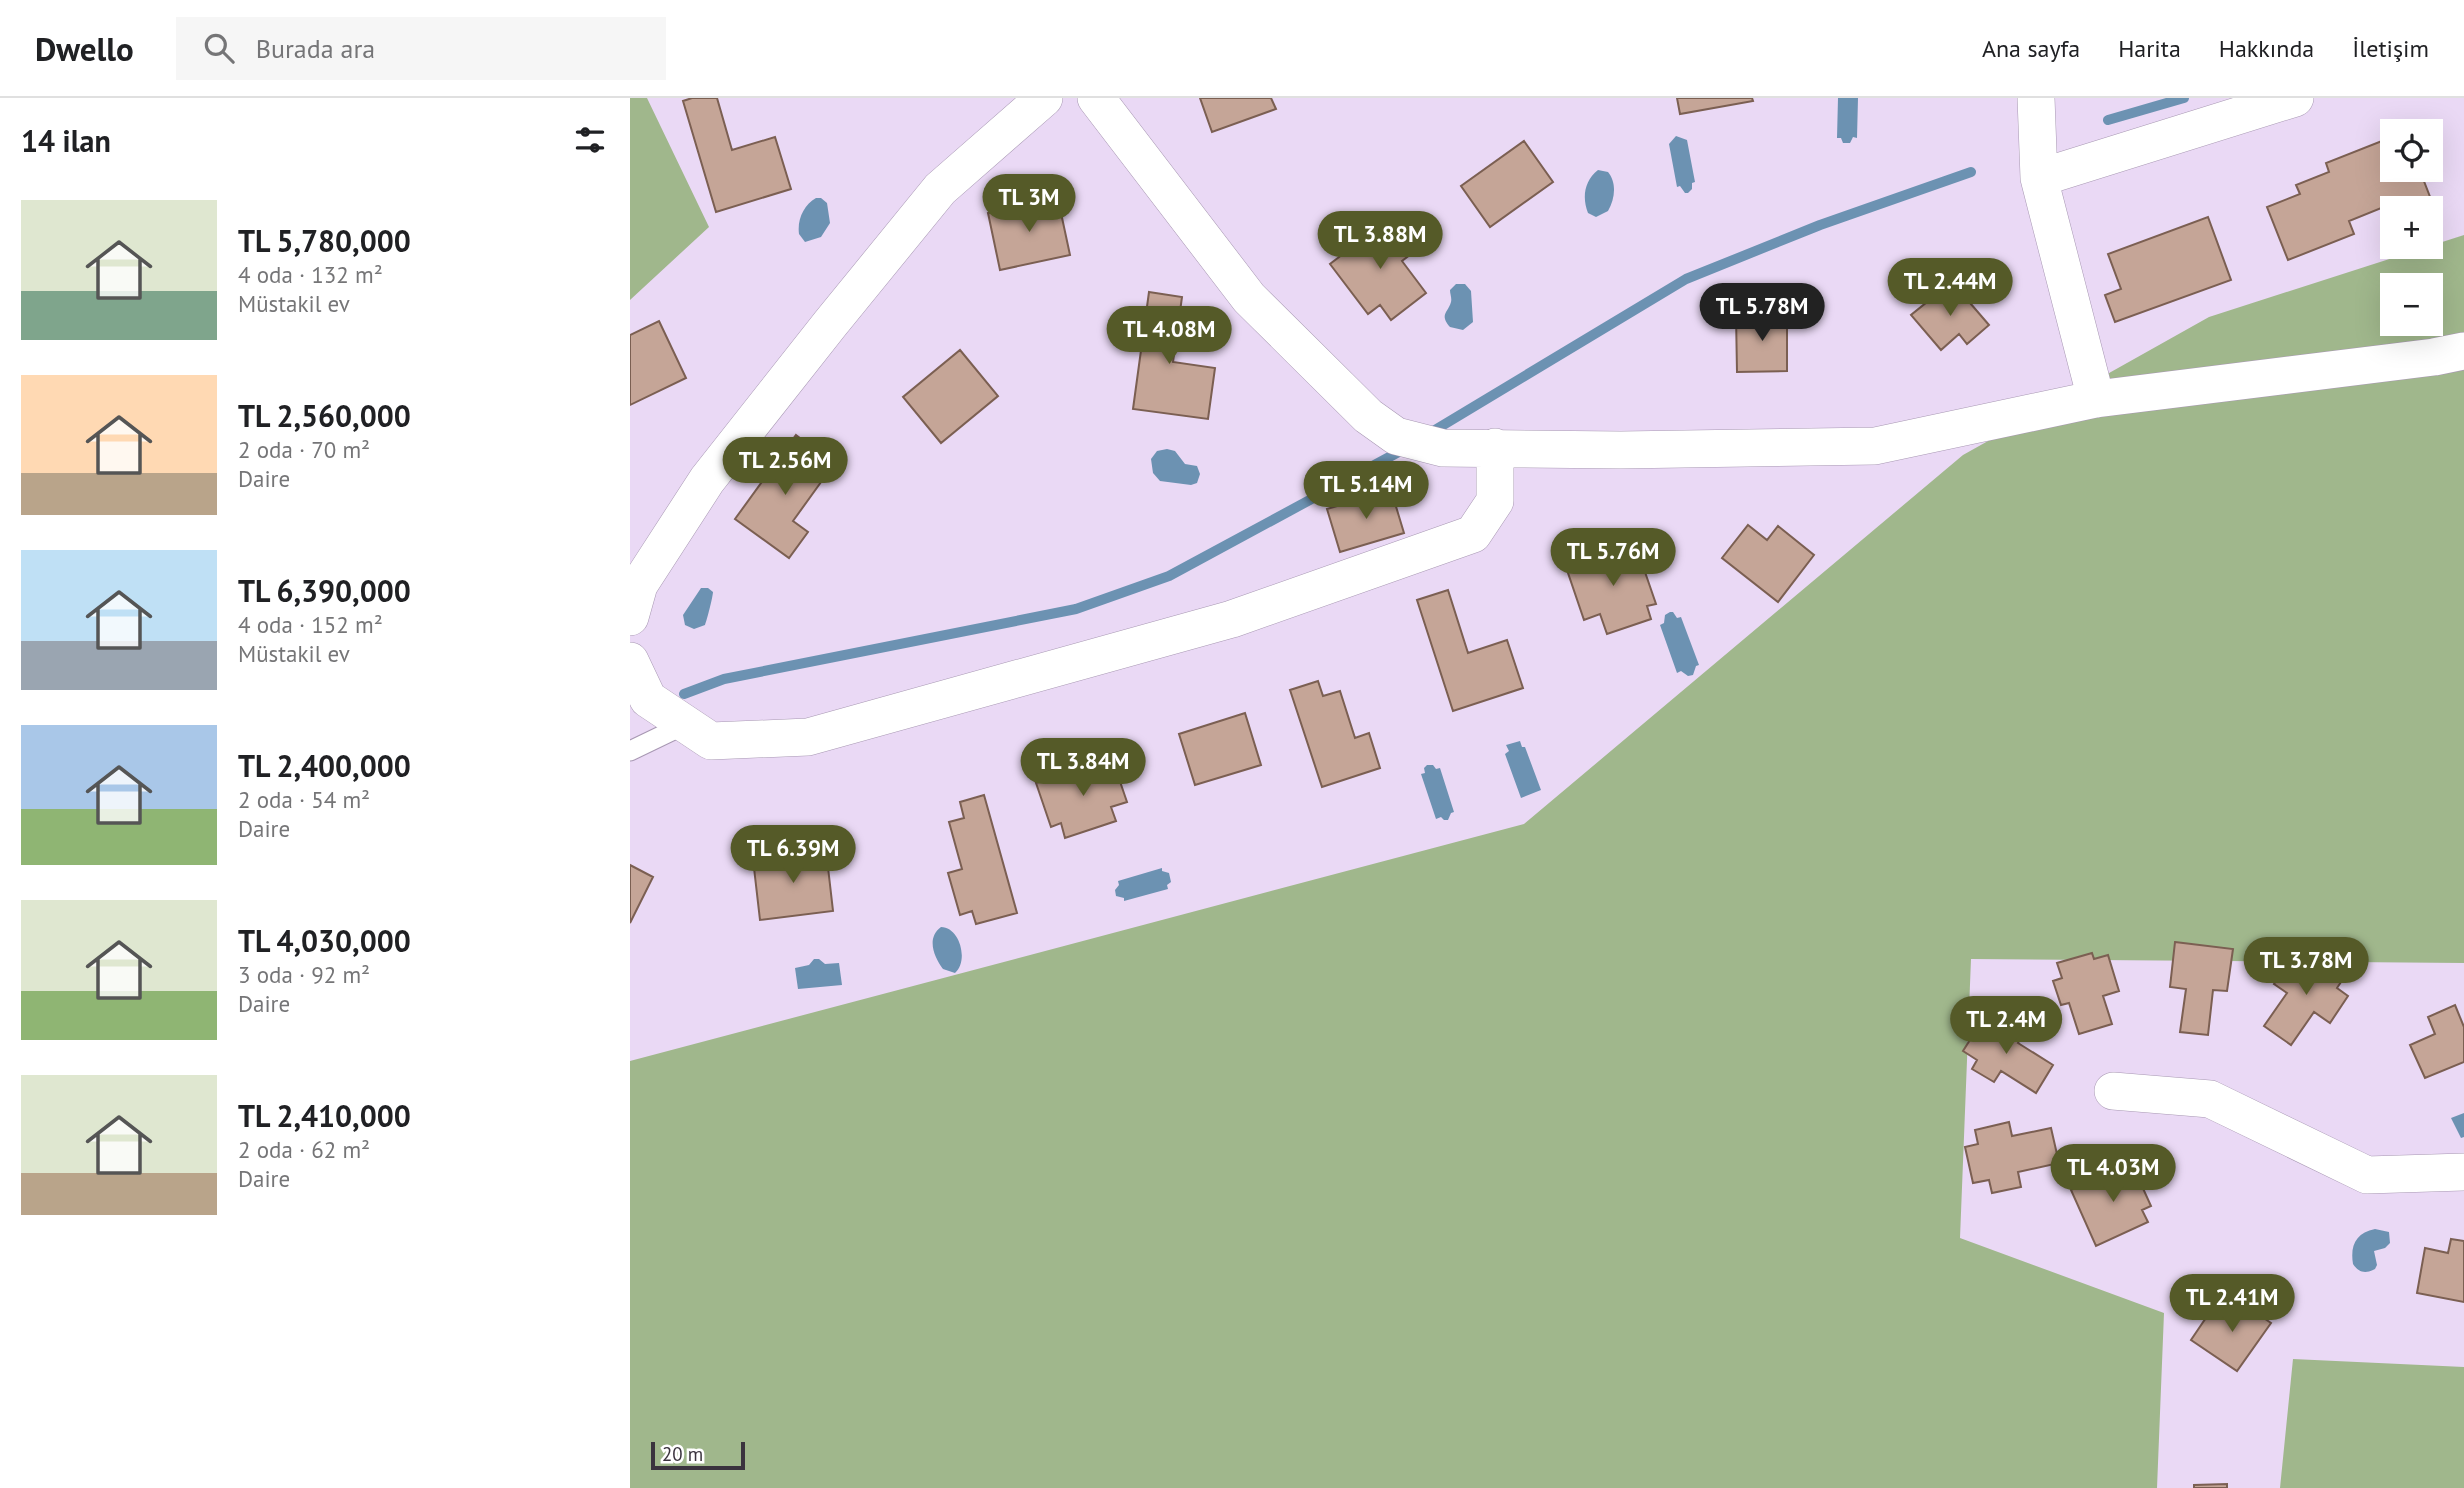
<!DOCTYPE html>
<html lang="tr">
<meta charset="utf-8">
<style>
:root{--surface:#fff;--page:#f6f6f6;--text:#202124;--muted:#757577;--line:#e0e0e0;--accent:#555a28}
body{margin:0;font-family:"PT Sans",sans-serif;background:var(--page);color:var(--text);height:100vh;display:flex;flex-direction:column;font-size:26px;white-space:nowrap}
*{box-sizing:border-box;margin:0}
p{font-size:23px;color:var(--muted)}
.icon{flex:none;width:38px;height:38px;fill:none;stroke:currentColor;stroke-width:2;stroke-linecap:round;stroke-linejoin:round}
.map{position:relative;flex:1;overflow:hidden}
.panel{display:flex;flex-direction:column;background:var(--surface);width:630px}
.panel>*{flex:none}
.tools{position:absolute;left:1750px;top:21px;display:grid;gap:14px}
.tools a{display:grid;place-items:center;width:63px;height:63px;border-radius:0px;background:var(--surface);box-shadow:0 7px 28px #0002;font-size:35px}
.scale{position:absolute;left:21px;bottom:18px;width:94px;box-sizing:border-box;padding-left:7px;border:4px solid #3a333e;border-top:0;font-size:19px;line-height:24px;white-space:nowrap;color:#3a333e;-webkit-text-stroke:5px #fff;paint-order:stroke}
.price{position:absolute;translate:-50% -60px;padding:0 16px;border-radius:24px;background:var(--accent);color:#fff;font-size:23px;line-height:46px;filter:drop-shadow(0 2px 4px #0008)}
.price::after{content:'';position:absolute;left:50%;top:42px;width:21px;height:16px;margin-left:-10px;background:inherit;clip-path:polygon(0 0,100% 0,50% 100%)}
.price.active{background:#222;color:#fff}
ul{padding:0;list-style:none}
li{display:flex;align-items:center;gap:21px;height:175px;padding:0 21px}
li span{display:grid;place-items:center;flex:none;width:196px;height:140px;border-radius:0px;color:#555}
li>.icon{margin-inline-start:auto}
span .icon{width:84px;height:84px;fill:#fffc;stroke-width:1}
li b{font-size:30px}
h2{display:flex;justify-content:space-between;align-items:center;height:84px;padding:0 21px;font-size:30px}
header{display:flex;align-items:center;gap:42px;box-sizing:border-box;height:98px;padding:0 35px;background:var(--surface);border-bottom:2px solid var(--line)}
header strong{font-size:33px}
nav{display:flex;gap:38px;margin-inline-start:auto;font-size:24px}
.search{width:490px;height:63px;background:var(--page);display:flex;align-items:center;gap:18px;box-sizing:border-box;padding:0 24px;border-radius:0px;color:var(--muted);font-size:26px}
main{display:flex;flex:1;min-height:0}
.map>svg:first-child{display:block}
</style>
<header>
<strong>Dwello</strong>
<div class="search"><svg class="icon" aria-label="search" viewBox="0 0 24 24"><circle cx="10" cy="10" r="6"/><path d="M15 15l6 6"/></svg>Burada ara</div>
<nav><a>Ana sayfa</a><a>Harita</a><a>Hakkında</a><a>İletişim</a></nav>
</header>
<main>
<section class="panel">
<h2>14 ilan<svg class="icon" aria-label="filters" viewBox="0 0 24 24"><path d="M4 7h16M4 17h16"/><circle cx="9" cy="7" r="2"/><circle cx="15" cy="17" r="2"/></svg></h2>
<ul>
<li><span style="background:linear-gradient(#dfe7d0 65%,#7fa58c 0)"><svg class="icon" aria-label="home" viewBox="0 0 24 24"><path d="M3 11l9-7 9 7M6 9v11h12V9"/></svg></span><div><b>TL 5,780,000</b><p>4 oda · 132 m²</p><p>Müstakil ev</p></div></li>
<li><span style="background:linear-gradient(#ffd9b3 70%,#b9a48a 0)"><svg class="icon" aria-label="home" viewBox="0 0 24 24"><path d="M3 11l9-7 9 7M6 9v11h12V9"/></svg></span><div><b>TL 2,560,000</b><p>2 oda · 70 m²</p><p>Daire</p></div></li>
<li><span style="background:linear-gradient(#bfe0f5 65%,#9aa5b1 0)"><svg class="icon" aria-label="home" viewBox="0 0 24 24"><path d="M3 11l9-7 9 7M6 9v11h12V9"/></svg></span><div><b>TL 6,390,000</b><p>4 oda · 152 m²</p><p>Müstakil ev</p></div></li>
<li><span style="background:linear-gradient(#a9c7e8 60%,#8fb573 0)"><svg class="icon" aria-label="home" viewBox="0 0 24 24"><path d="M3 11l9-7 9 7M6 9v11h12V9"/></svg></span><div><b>TL 2,400,000</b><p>2 oda · 54 m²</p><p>Daire</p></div></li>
<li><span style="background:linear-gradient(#dfe7d0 65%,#8fb573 0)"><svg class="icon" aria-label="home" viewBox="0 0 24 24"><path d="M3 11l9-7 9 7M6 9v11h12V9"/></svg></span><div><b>TL 4,030,000</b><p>3 oda · 92 m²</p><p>Daire</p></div></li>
<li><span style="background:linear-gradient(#dfe7d0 70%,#b9a48a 0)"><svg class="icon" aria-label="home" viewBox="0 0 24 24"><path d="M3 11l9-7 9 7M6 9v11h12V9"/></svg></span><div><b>TL 2,410,000</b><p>2 oda · 62 m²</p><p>Daire</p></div></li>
</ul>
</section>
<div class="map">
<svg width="1834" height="1390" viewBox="0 0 1834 1390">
<rect width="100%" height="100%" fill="#ead9f5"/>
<!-- forest -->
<path fill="#a0b78c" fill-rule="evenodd" d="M0 0H17L79 129 0 202Z
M1834 137V865L1341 861 1330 1140 1534 1215 1527 1390H0V963L894 726 1333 357 1579 219ZM1762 187H1801V226H1762Z
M1663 1261 1834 1269V1390H1650Z"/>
<!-- water -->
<path fill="#6c92b2" d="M1208 0H1228L1227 40 1223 39 1220 45H1213L1211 40H1207Z
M1046 38 1057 42 1065 84 1062 85V91L1058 95H1055L1050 88 1047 89 1039 46Z
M968 72 978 74C987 85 985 101 978 113L966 119 958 115C952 100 954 83 968 72Z
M186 100H191L197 105 200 125 191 139 175 144 169 136C167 121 174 107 186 100Z
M826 186H835L841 193 843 224 833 232 820 229C809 216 818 215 821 204 822 200 820 196 820 192Z
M537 351 545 353 555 366 567 368 570 376 567 385 561 387 530 383 523 375 521 361 527 353Z
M71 490H78L83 494C83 498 77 522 75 527L64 531 55 527 53 517Z
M1040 514H1043L1047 520 1051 519 1069 567 1066 568 1063 577 1058 578 1051 573 1047 575 1030 527 1034 525 1035 517Z
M890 643 892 649H895L911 692 891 700 875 656 879 653 876 647Z
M797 667H803L806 671 810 670 824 714 821 715 818 722H814L811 719 806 721 791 676 795 675 794 670Z
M532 770V773L539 775 541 784 537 787 538 791 494 803V800L486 798 485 792 489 787 488 783Z
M311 829C330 829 339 863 325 875L313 871C304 859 296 840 311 829Z
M184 861H189L195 866 209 865 212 887 168 891 165 870 179 867Z
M1834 1015V1039L1831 1040 1821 1020Z
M1745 1131 1759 1134 1760 1145 1755 1150 1744 1153 1747 1167 1745 1171C1736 1176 1729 1175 1723 1166 1720 1147 1726 1135 1745 1131Z"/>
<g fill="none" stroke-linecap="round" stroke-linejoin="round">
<!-- stream -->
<path stroke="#6c92b2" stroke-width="10" d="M1478 22 1554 0
M800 335 1056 181 1190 127 1341 74
M54 596 94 581 446 511 539 478 776 350"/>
</g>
<!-- building -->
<path fill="#c5a597" stroke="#7b5f52" stroke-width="2" d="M62 0H87L102 52 145 39 161 91 86 114 53 3Z
M570 0H641L646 11 582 34Z
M1047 0H1122L1123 3 1050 16Z
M1762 39V72H1775L1777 78 1790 73 1802 104 1785 110H1763L1761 106 1719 123 1724 136 1658 162 1637 109 1670 96 1666 87 1699 74 1696 65Z
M894 43 923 84 860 129 831 88Z
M428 101 440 157 370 172 358 115Z
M1578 119 1601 182 1485 224 1475 197 1491 191 1478 156Z
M760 120 785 153 772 163 796 195 761 222 750 207 738 216 700 166Z
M1322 184 1359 227 1337 246 1329 236 1311 252 1281 217Z
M519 194 552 199 543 264 585 270 578 321 503 311Z
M1106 217H1157V273L1107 274Z
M29 223 56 280 0 307V237Z
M330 252 368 298 311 345 273 299Z
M166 337 204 366 163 423 178 434 159 460 105 421Z
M761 392 774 435 710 454 697 411Z
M1118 427 1137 442 1148 428 1184 457 1148 504 1092 460Z
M1005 445 1026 506 1017 508 1021 521 977 536 970 516 954 522 936 469Z
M818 492 838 555 877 542 893 590 823 613 787 502Z
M688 583 693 598 710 593 725 640 739 635 750 670 692 689 660 592Z
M615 615 631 667 565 687 549 636Z
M482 660 497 704 481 709 486 723 435 740 431 725 421 729 406 685Z
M354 697 387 815 346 826 342 813 330 817 318 775 332 771 319 724 334 720 330 704Z
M196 752 203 813 130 822 123 761Z
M0 767 23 779 0 825Z
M1545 844 1603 851 1597 893 1583 892 1578 937 1550 934 1556 891 1540 889Z
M1462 855 1464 861 1478 857 1489 893 1473 898 1482 926 1449 936 1439 905 1431 907 1423 883 1432 880 1427 865Z
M1684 857 1715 878 1707 890 1718 898 1700 925 1684 914 1661 947 1634 928 1657 895 1644 886 1664 858 1677 867Z
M1825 907 1834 929V964L1795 980 1780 947 1805 936 1798 919Z
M1364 920 1393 937 1388 945 1423 967 1406 995 1371 973 1364 984 1342 971 1347 962 1333 953 1352 923 1359 928Z
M1379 1024 1382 1038 1421 1030 1429 1065 1388 1074 1391 1089 1362 1095 1359 1082 1343 1085 1335 1049 1348 1046 1345 1032Z
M1501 1064 1521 1108 1512 1112 1518 1124 1466 1148 1441 1092Z
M1821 1141 1834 1143V1204L1787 1195 1795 1150 1818 1155Z
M1606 1201 1641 1225 1607 1273 1561 1242 1582 1211 1593 1219Z
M1597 1386V1390H1564V1387Z"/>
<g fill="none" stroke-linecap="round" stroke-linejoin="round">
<!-- lane casing -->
<g stroke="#a898b3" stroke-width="21">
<path id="lane" d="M0 653 56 626"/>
</g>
<!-- street casing -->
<g stroke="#a898b3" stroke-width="38">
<path id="street" d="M466 0 619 200 738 318 766 338 813 350 991 352 1245 348 1466 301 1804 259 1834 253
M1406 0 1409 80 1466 301
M1409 80 1665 0
M0 519 9 487 77 382 200 226 310 91 414 0
M0 563 18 601 81 643 178 639 602 521 843 436 865 403V349
M1483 993 1580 1001 1737 1077 1834 1074"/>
</g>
<!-- lane -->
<use href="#lane" stroke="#fff" stroke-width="19"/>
<!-- street -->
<use href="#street" stroke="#fff" stroke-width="37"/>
</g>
</svg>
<div class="tools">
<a><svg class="icon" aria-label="locate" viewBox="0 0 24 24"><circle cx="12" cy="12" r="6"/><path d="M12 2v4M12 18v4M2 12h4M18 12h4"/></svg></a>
<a>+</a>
<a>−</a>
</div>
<div class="scale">20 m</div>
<b class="price" style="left:399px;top:136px">TL 3M</b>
<b class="price" style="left:750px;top:173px">TL 3.88M</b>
<b class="price" style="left:1320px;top:220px">TL 2.44M</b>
<b class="price active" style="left:1132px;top:245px">TL 5.78M</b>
<b class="price" style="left:539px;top:268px">TL 4.08M</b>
<b class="price" style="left:155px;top:399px">TL 2.56M</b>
<b class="price" style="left:736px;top:423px">TL 5.14M</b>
<b class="price" style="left:983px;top:490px">TL 5.76M</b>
<b class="price" style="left:453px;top:700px">TL 3.84M</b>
<b class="price" style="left:163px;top:787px">TL 6.39M</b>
<b class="price" style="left:1676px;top:899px">TL 3.78M</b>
<b class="price" style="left:1376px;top:958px">TL 2.4M</b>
<b class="price" style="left:1483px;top:1106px">TL 4.03M</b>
<b class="price" style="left:1602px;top:1236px">TL 2.41M</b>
</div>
</main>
